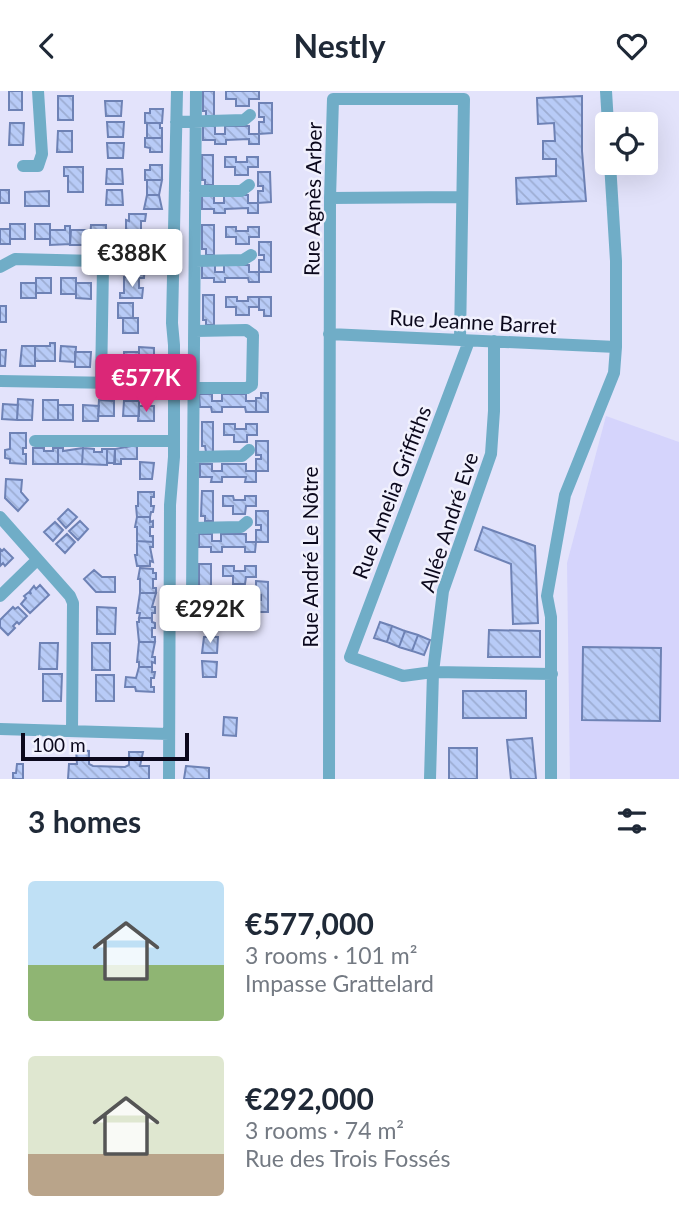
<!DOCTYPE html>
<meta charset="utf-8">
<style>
:root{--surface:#fff;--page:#f6f6f7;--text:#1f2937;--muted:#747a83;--accent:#db2777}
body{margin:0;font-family:Lato,sans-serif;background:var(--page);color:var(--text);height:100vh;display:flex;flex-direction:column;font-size:26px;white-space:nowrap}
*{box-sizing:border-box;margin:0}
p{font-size:23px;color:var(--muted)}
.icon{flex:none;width:38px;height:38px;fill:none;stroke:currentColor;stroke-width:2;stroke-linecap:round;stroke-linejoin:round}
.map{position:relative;height:688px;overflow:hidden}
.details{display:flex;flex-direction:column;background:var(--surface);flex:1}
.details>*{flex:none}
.controls{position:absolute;left:595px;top:21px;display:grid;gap:14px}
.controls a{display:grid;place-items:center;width:63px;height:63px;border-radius:7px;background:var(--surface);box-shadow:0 7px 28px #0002;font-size:35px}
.scale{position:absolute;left:21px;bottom:18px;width:168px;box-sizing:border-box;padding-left:7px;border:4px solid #0b081c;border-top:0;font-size:19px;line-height:24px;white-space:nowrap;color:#0b081c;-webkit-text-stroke:5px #f1f1fd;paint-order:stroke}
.price{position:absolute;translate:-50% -60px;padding:0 16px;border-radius:7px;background:#fff;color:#222;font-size:23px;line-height:46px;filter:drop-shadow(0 2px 4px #0008)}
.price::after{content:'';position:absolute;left:50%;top:42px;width:21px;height:16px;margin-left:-10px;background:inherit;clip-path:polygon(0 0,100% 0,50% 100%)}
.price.on{background:var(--accent);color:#fff}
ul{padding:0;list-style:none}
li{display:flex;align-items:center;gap:21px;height:175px;padding:0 28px}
li span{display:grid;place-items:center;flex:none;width:196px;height:140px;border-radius:7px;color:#555}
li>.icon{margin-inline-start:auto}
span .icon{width:84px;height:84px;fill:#fffc;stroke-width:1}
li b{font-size:30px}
h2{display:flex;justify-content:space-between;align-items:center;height:84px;padding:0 28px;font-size:30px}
header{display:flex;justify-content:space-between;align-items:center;height:91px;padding:0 28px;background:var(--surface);font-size:32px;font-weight:700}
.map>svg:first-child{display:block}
</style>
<header><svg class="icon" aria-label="back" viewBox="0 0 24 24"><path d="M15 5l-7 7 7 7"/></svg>Nestly<svg class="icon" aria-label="heart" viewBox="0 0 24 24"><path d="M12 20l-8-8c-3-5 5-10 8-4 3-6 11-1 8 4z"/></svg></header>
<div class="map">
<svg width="679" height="688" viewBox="0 0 679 688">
<defs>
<pattern id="building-back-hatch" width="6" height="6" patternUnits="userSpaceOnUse" patternTransform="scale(1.75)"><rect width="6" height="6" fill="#b8cbf7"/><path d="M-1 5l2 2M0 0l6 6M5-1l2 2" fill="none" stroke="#9dadd3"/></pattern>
</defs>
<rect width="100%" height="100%" fill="#e3e3fb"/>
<!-- built -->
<path fill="#d5d4fc" d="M606 325 679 351V688H570L567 472Z"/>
<!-- building -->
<path fill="url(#building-back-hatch)" stroke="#6e82b5" stroke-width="2" d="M9 0H22V19H9Z
M203 0H214V25H206V20H203Z
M226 0H259V8H249V15H236V8H226Z
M58 5H73V29H58Z
M582 5V60L586 110 517 113 516 87 556 85V68H543V50H555L554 32 538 33 537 7Z
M105 10H122L121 25H106Z
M259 12H272V42L259 43V31H264V26H259Z
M150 18H163L162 32H145V22H150Z
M107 31H124L123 46H108Z
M10 32H24L23 54H9Z
M147 32H160V37H162V47H147Z
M203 35H215V43H225V35H249V43H259V53H249V48L226 49V53H215V49H203Z
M58 40H72V61H57Z
M145 47H162V61H150V57L145 56Z
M107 52H124L123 67H108Z
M202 64H213V94H205V89H202Z
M225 66H236V71H247V66H258V76H248V84H235V76H225Z
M150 74H162V89H145V79H150Z
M64 76H83V101H68V85H64Z
M107 78H122L123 93H106Z
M258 81H270L271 111 258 112V100H263V95H258Z
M147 89H162L159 104H147Z
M0 99H9V112H0Z
M107 99H122L123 114H106Z
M49 100V115H25V101Z
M147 104H159L162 118H144Z
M202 104H214V112H224V104H248V112H258V122H248V117L225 118V122H214V118H202Z
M129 123H146L145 130H141V145L126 144V129L129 130Z
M10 133H25V148H10Z
M35 133H50V148H35Z
M91 134H106V149H90Z
M202 134H214V164H206V158H202Z
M65 135H70V153L50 154V139H65Z
M226 136H236V140H248V136H259V146H249V153H236V146H226Z
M0 138H10V153H0Z
M71 139H90V154H70Z
M131 144 146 145 145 160 130 159Z
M259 151H271V181H259V169H264V164H259Z
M129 171 145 172 144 187H129Z
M202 174H215V181H224V174H249V181H259V191H249L248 187H225V191H214V187H202Z
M124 186 139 187V197H143L142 207H120V202H124Z
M36 187H51V202H36Z
M61 187H76V203H61Z
M21 192H36V207H21Z
M76 192H91V208L76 207Z
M203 204H214V234H206V229H203Z
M226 206H237V210H248V206H259V216H249V224H236V216H226Z
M259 206H271V225H264V219H259Z
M118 212H133V227H118Z
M0 215H6V231H0Z
M123 227H138V242H123Z
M50 252H55V270H35V255H50Z
M22 255H35V275H20Z
M61 255 76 256 75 271 60 270Z
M139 256 154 257V272H139Z
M0 259H6L5 275H0Z
M75 261H91L90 276H75Z
M124 261H139V277L124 276Z
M261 302H268V321H256V307H261Z
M199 303H212V310H222V303H246V310H256V321H246L245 316H222V321H212L211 316H200Z
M18 308 33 309 32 329H17Z
M43 309H58V329H43Z
M99 309 114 310V325H98Z
M124 310H139V325H123Z
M3 313 18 314 17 329 2 328Z
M58 314H73V329H58Z
M83 314 99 315 98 330H83Z
M139 315H154V330H138Z
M202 331H213V361H206L205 355H202Z
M224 333H235V338H246V333H257V344H247V351H234V344H224Z
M10 342H26V357H23V363H26V373L10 372V368L5 367V359L10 358Z
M256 350H268V380H256V368H261V364H256Z
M137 354V368H121V373H114L115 358Z
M33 357H44V360H53V357H58V373H33Z
M58 357H63V360L83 357 82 373H58Z
M83 357 94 358V361H102V358H107V374L82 373Z
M107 358H115V372H107Z
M140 371 154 372 152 388H140Z
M200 373H212V380H222V373H246V380H256V391H245L246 386H222V391H211L212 386H200Z
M6 388 22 389 21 401 28 409 18 420 5 407Z
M202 400H213V430H205V425H201Z
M138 401H154V406H151V415H154L153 421H151L150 426H137L136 415H138Z
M223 405H233L234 409H245V405H256V415H246L245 423H233V415H223Z
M68 418 77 426 66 437 58 428Z
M256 420H268V451H256V439H261V434H256Z
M137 426H150V431L153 430V436H150V445H153V451L137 450V436H135Z
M80 430 88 438 78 449 69 440Z
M55 431 63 439 53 450 44 441Z
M483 436 535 455 538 532 513 533 511 473 475 459Z
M67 443 75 451 65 462 56 453Z
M199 443H212V450H221V443H246V451H256L255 461H245V456H222V461H211V456H199Z
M137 450 153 451V456H150L153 471 150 470V475H137L135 464H137Z
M0 458 2 460 4 458 13 467 5 475 3 472 0 475Z
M199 473H211V503H203V497H199Z
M223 475H234V480H245V475H256V486H246L245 493H233V485H223Z
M140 477 153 478V482H156V488H153V497H156V502H140V488H138Z
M94 479 102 486H115V501H96L84 488Z
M256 490 268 491V521H255L256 509H261V504H256Z
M40 494 49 504 30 522 21 513 26 507 24 505 29 501 31 503 30 500 34 495 36 498Z
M140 502H156L152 516H155V522H152V527H139L140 522H137Z
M194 513H206V520L216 521V513H240V518L255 521V531H245V527L216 526V531H205V526H193Z
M13 516 15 518 18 516 27 525 19 533 17 531 13 535 15 537 8 544 0 536V529Z
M97 516 116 517 115 543H97Z
M139 527H152V531L155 532V537H152V546H155V551H139L137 531H139Z
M380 531 392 535 387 551 374 547Z
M392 535 405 540 399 556 387 551Z
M489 539 540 540V566H488Z
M405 540 418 544 412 560 399 556Z
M418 544 430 549 424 564 412 560Z
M204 546H218L217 562H202Z
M139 551H155L152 566H155V572L152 571V576H139V571H137Z
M40 552H58L57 578H39Z
M92 552H110V579H92Z
M583 556 661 557 660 630 582 629Z
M202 570 217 571 216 586H203Z
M139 576H152V581H155L154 587H151V596H154V601L136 600 135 596H125L126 586 136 587Z
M43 583H62L61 610H43Z
M96 584H114V610H96Z
M463 600H526V627H463Z
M224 626 237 627 236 645 223 644Z
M532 647 536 688H511L507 649Z
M449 657H477V688H449Z
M76 659 89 660V673L93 675 125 676 129 674V661H143L140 675H149V688H68L69 673H77Z
M17 673H23V688H13V682H16Z
M186 675 209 677V688H184Z"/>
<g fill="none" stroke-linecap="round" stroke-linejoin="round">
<!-- street -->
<path stroke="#70adc7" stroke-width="12" d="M606 0 608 33
M176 31 244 29 250 24
M23 75H38L42 63 38 0
M195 100H241L249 94
M330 107 462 106
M195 170 243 169 251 164
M0 176 15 168 97 170 103 176 101 292
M329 243 616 256
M469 250 350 566 403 585 433 581 552 583
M0 290 174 293
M194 297H247L252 294 253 244 246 239 195 240
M35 350H174
M193 366 242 365 249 359
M0 426 70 505 73 512 72 640
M193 437 241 436 247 431
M0 505 37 469
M192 506 242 505 248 501
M171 507 192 506 196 0
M0 638 169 643
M169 688 170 414 174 366V254L172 232 177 0
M329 688 330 107 333 8H464L460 248
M430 688 433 581 443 500 491 363 494 320V250
M551 688V526L547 505 565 404 614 282 616 256V170L610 72"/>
</g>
<g text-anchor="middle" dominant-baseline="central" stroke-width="5" stroke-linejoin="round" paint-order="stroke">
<!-- street labels -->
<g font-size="21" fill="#0b081c" stroke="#f1f1fd">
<text transform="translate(312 108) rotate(-89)">Rue Agnès Arber</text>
<text transform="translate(473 230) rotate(3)">Rue Jeanne Barret</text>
<text transform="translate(391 401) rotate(-69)">Rue Amelia Griffiths</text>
<text transform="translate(448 431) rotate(-72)">Allée André Eve</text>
<text transform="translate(309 466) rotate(-90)">Rue André Le Nôtre</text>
</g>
</g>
</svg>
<div class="controls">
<a><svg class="icon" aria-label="locate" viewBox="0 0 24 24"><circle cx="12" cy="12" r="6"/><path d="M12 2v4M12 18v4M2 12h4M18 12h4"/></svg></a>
</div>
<div class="scale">100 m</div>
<b class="price" style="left:132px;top:198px">€388K</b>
<b class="price on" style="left:146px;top:323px">€577K</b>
<b class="price" style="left:210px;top:554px">€292K</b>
</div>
<section class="details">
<h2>3 homes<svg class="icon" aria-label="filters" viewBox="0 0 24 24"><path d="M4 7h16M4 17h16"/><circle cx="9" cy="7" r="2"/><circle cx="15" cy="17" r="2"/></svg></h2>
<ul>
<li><span style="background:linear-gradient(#bfe0f5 60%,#8fb573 0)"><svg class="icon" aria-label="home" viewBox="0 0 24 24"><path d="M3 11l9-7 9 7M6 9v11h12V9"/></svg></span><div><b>€577,000</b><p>3 rooms · 101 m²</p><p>Impasse Grattelard</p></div></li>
<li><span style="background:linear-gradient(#dfe7d0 70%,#b9a48a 0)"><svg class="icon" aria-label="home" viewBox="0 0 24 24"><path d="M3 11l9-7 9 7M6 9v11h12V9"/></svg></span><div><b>€292,000</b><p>3 rooms · 74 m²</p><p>Rue des Trois Fossés</p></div></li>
</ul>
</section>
